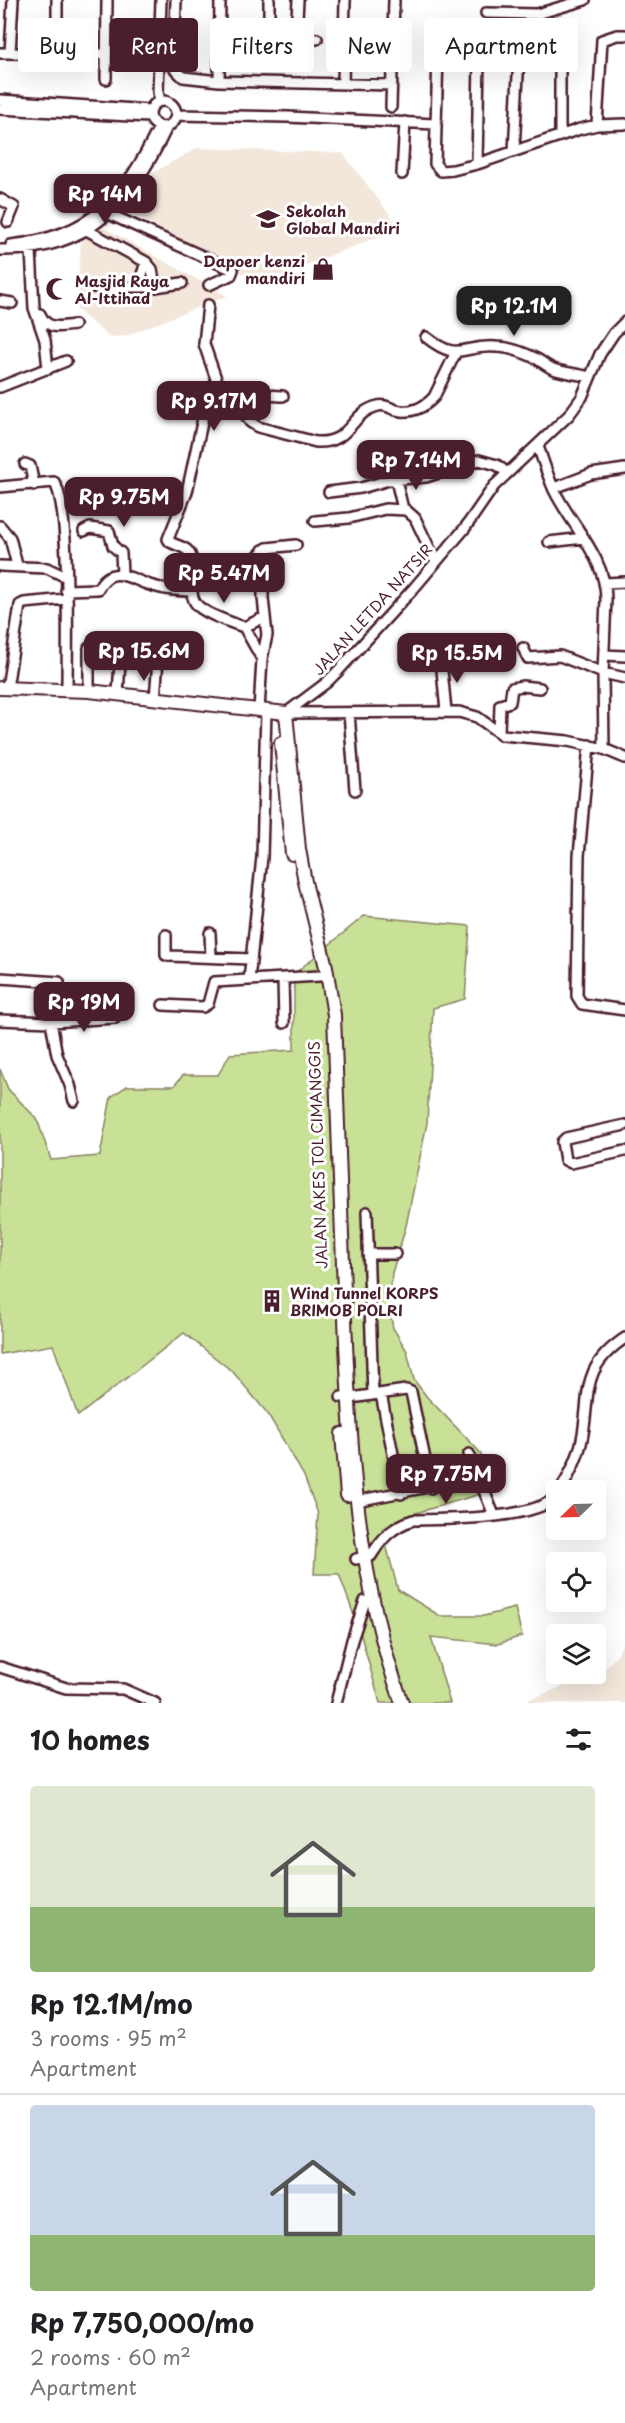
<!DOCTYPE html>
<meta charset="utf-8">
<style>
:root{--surface:#fff;--page:#f6f6f6;--text:#202124;--muted:#757577;--line:#e0e0e0;--accent:#4a1f2b}
body{margin:0;font-family:"Playpen Sans",sans-serif;background:var(--page);color:var(--text);height:100vh;display:flex;flex-direction:column;font-size:22px;white-space:nowrap}
*{box-sizing:border-box;margin:0}
p{font-size:20px;color:var(--muted)}
.icon{flex:none;width:33px;height:33px;fill:none;stroke:currentColor;stroke-width:2;stroke-linecap:round;stroke-linejoin:round}
.map{position:relative;height:1703px;overflow:hidden}
.panel{display:flex;flex-direction:column;background:var(--surface);flex:1}
.panel>*{flex:none}
.banner{position:absolute;left:18px;top:18px;width:590px;height:54px;display:flex;gap:12px}
.needle{width:39px;rotate:247deg}
.controls{position:absolute;left:546px;top:1480px;display:grid;gap:12px}
.controls a{display:grid;place-items:center;width:60px;height:60px;border-radius:6px;background:var(--surface);box-shadow:0 6px 24px #0002;font-size:30px}
.price{position:absolute;translate:-50% -51px;padding:0 14px;border-radius:12px;background:var(--accent);color:#fff;font-size:20px;line-height:39px;filter:drop-shadow(0 2px 3px #0008)}
.price::after{content:'';position:absolute;left:50%;top:36px;width:18px;height:14px;margin-left:-9px;background:inherit;clip-path:polygon(0 0,100% 0,50% 100%)}
.price.on{background:#222;color:#fff}
ul{padding:0;list-style:none}
li{display:grid;align-content:center;gap:12px;height:318px;padding:0 30px}
li+li{border-top:2px solid var(--line)}
li span{display:grid;place-items:center;height:186px;border-radius:6px;color:#555}
li>.icon{margin-inline-start:auto}
span .icon{width:108px;height:108px;fill:#fffc;stroke-width:1}
li b{font-size:26px}
h2{display:flex;justify-content:space-between;align-items:center;height:72px;padding:0 30px;font-size:26px}
.tag{padding:0 21px;border-radius:6px;background:var(--surface);box-shadow:0 6px 24px #0002;font-size:21px;line-height:54px}
.tag.on{background:var(--accent);color:#fff}
.map>svg:first-child{display:block}
</style>
<div class="map">
<svg width="625" height="1703" viewBox="0 0 625 1703">
<rect width="100%" height="100%" fill="#fff"/>
<filter id="ink" filterUnits="userSpaceOnUse"><feTurbulence type="fractalNoise" baseFrequency=".0167" numOctaves="2"/><feDisplacementMap in="SourceGraphic" scale="12" xChannelSelector="R" yChannelSelector="G"/><feConvolveMatrix kernelMatrix="1 2 1 2 8 2 1 2 1" color-interpolation-filters="sRGB"/></filter>
<g filter="url(#ink)">
<!-- built -->
<path fill="#f3e7db" d="M197 148 343 153 400 228 261 283 125 210 151 174Z
M103 227 227 296 125 336 109 337 76 309 81 242Z
M625 1637V1703H520L603 1671 618 1654Z"/>
<!-- green -->
<path fill="#c8e197" stroke="#898061" stroke-width="1.5" d="M364 916 470 926 465 999 433 1008 427 1123 406 1226 392 1273 389 1307 393 1328 407 1351 414 1380 427 1397 478 1450 501 1488 409 1515 382 1529 398 1590 440 1616H484L515 1608 522 1636 498 1644 431 1637 450 1703H380L360 1632 339 1574H314L318 1514 304 1476 268 1414 233 1372 184 1333 78 1416 53 1345 0 1354V1069L8 1089 37 1119 51 1160 100 1156 111 1097 127 1086H174L183 1075H218L230 1054 294 1050V974Z"/>
<g fill="none" stroke-linecap="round" stroke-linejoin="round">
<!-- minor casing -->
<g stroke="#4a1f2b" stroke-width="14">
<path id="minor" d="M176 0 174 68 183 77 219 81 392 85
M486 13 537 14 585 0
M271 35 317 39
M296 36 298 0
M0 53 106 54
M10 53 13 0
M57 55V0
M269 59V0
M106 79 107 0
M219 81 220 0
M343 84 345 0
M0 100 150 110
M150 114a13 13 0 1 1 26 0a13 13 0 1 1-26 0Z
M160 101 158 92 161 0
M391 107 394 0
M0 109 149 117
M176 115 288 117 435 124
M597 125 602 40 617 35H625
M514 151 519 56 525 52 556 50 560 54V136
M477 164 479 61 472 51 444 46 438 53 435 164 441 171 453 170 477 164 580 129 597 125 625 124
M402 174 405 122
M0 199 14 207 8 222
M109 214 233 270 231 275 209 285
M81 227 146 262 152 269 155 287H90
M11 245C93 236 125 197 159 127
M0 250C89 252 132 202 167 127
M31 250 34 308 45 340 48 369
M138 287 146 262
M155 287 182 283
M0 301 12 303
M208 305 204 344 222 396
M40 314C47 330 59 327 74 325
M426 337C460 364 462 344 496 347 509 347 525 353 537 359 542 362 547 366 553 369 565 373 578 374 590 377
M0 387 66 361
M235 397 250 422 258 427 316 442C352 444 350 412 378 406 384 404 390 408 396 410 410 414 424 408 434 397L456 352
M538 446C543 461 548 476 554 490 571 525 606 558 606 599L603 673 604 749
M25 464 30 466 34 485
M396 480 403 509
M0 487 54 482C71 505 67 653 67 689
M554 488 591 474 625 469
M329 492 361 488 389 480 426 477 479 460 497 465 506 472
M315 521 349 518 385 509 406 510 415 518 436 562
M0 526 10 538 17 565
M84 531 90 528 109 531 113 546 121 553 122 574
M549 542 584 538
M0 566 47 568 66 577
M236 568 251 562 267 548 296 545
M192 580 211 582
M605 583 625 582
M66 590 98 589C112 561 133 581 153 586 166 590 179 591 192 591
M265 617 244 627C232 623 205 614 197 605 185 592 199 561 187 550 182 546 175 545 170 542L168 539 187 492 206 404C219 391 264 395 283 396
M244 627 262 659
M523 648 528 658 560 656 603 673 625 678
M604 655 625 656
M441 660 446 711
M7 688 20 605 24 603 66 599
M89 691V648
M118 694 121 646
M155 699 159 646
M259 711 262 659 267 635 263 598V550
M266 711 262 857 249 980 320 976
M286 713 326 683 339 670 414 588 465 528 494 486 569 415 582 397 600 354 614 333 625 322
M286 713 459 712 477 717 502 735 568 741 604 749 625 758
M349 713 355 790
M499 733 500 705 510 702 512 688 522 686 540 688
M589 745 579 856 577 996 582 1004 625 1010
M210 933 211 957
M166 935V955L169 956 251 959
M0 978 59 982
M283 979 284 1023
M163 1005 203 1007 208 1004 214 982 249 980
M0 1020 51 1022 57 1055 70 1085 74 1101
M51 1022 115 1018
M625 1125 566 1138 562 1142 565 1160 571 1163 625 1151
M367 1212 373 1395
M368 1254H395
M381 1394 401 1494
M341 1397H358L406 1390 411 1392 431 1488
M469 1454 494 1515
M560 1491C569 1476 577 1461 581 1444 592 1397 577 1370 625 1338
M356 1501 480 1477
M356 1559 371 1556C382 1538 392 1527 413 1520 446 1519 533 1520 556 1497
M0 1667 66 1688 123 1689 155 1703
M336 1703 352 1640 365 1601"/>
</g>
<!-- major casing -->
<g stroke="#4a1f2b" stroke-width="16">
<path id="major" d="M0 688 89 691 286 713 299 849 305 882 326 967 334 1015C338 1116 341 1218 345 1319 350 1451 357 1578 402 1703
M281 743 292 854
M342 1434 347 1495"/>
</g>
<!-- minor -->
<use href="#minor" stroke="#fff" stroke-width="9"/>
<!-- major -->
<use href="#major" stroke="#fff" stroke-width="12"/>
</g>
</g>
<!-- icons -->
<defs>
<g id="school-bare" transform="scale(1.8)"><path d="M0-5L7-2L0 1L-7-2ZM-4 1L0 2.5L4 1V4Q0 6-4 4Z" fill="#4a1f2b" stroke="#fff" stroke-width="2.5" paint-order="stroke"/></g>
<g id="shop-bare" transform="scale(1.8)"><path d="M-5-2.5h2.3a2.7 3.5 0 0 1 5.4 0H5L5.5 6h-11ZM-1.5-2.5h3a1.5 2.3 0 0 0-3 0Z" fill="#4a1f2b" stroke="#fff" stroke-width="2.5" paint-order="stroke"/></g>
<g id="mosque-bare" transform="scale(1.8)"><path d="M3.5-4.9A6 6 0 1 0 3.5 4.9A5 5 0 1 1 3.5-4.9Z" fill="#4a1f2b" stroke="#fff" stroke-width="2.5" paint-order="stroke"/></g>
<g id="building-bare" transform="scale(1.8)"><path d="M-4-6H4V6H1V3H-1V6H-4ZM-2.5-4.3h1.7v1.8h-1.7ZM.8-4.3h1.7v1.8H.8ZM-2.5-1h1.7V.8h-1.7ZM.8-1h1.7V.8H.8Z" fill="#4a1f2b" stroke="#fff" stroke-width="2.5" paint-order="stroke"/></g>
</defs>
<g fill-rule="evenodd">
<use href="#school-bare" x="268" y="219"/>
<use href="#shop-bare" x="323" y="269"/>
<use href="#mosque-bare" x="57" y="289"/>
<use href="#building-bare" x="272" y="1301"/>
</g>
<g text-anchor="middle" dominant-baseline="central" stroke-width="6" stroke-linejoin="round" paint-order="stroke">
<!-- poi labels -->
<g font-size="15" font-weight="bold" fill="#4a1f2b" stroke="#fff" text-anchor="start">
<text x="286" y="210">Sekolah<tspan x="286" dy="17">Global Mandiri</tspan></text>
<text x="305" y="260" text-anchor="end">Dapoer kenzi<tspan x="305" dy="17">mandiri</tspan></text>
<text x="75" y="280">Masjid Raya<tspan x="75" dy="17">Al-Ittihad</tspan></text>
<text x="290" y="1292">Wind Tunnel KORPS<tspan x="290" dy="17">BRIMOB POLRI</tspan></text>
</g>
<!-- street labels -->
<g font-size="15" fill="#4a1f2b" stroke="#fff">
<text transform="translate(372 609) rotate(-48)">JALAN LETDA NATSIR</text>
<text transform="translate(317 1155) rotate(-92)">JALAN AKES TOL CIMANGGIS</text>
</g>
</g>
</svg>
<div class="controls">
<a><svg class="needle" viewBox="-14 -14 28 28"><path d="M0-13l5 13h-10z" fill="#e53935"/><path d="M0 13l5-13h-10z" fill="#757577"/></svg></a>
<a><svg class="icon" aria-label="locate" viewBox="0 0 24 24"><circle cx="12" cy="12" r="6"/><path d="M12 2v4M12 18v4M2 12h4M18 12h4"/></svg></a>
<a><svg class="icon" aria-label="layers" viewBox="0 0 24 24"><path d="M12 4l9 5-9 5-9-5zM3 14l9 5 9-5"/></svg></a>
</div>
<b class="price" style="left:105px;top:225px">Rp 14M</b>
<b class="price on" style="left:514px;top:337px">Rp 12.1M</b>
<b class="price" style="left:214px;top:432px">Rp 9.17M</b>
<b class="price" style="left:416px;top:491px">Rp 7.14M</b>
<b class="price" style="left:124px;top:528px">Rp 9.75M</b>
<b class="price" style="left:224px;top:604px">Rp 5.47M</b>
<b class="price" style="left:144px;top:682px">Rp 15.6M</b>
<b class="price" style="left:457px;top:684px">Rp 15.5M</b>
<b class="price" style="left:84px;top:1033px">Rp 19M</b>
<b class="price" style="left:446px;top:1505px">Rp 7.75M</b>
<div class="banner">
<a class="tag">Buy</a>
<a class="tag on">Rent</a>
<a class="tag">Filters</a>
<a class="tag">New</a>
<a class="tag">Apartment</a>
</div>
</div>
<section class="panel">
<h2>10 homes<svg class="icon" aria-label="filters" viewBox="0 0 24 24"><path d="M4 7h16M4 17h16"/><circle cx="9" cy="7" r="2"/><circle cx="15" cy="17" r="2"/></svg></h2>
<ul>
<li><span style="background:linear-gradient(#dfe7d0 65%,#8fb573 0)"><svg class="icon" aria-label="home" viewBox="0 0 24 24"><path d="M3 11l9-7 9 7M6 9v11h12V9"/></svg></span><div><b>Rp 12.1M/mo</b><p>3 rooms · 95 m²</p><p>Apartment</p></div></li>
<li><span style="background:linear-gradient(#c9d6e8 70%,#8fb573 0)"><svg class="icon" aria-label="home" viewBox="0 0 24 24"><path d="M3 11l9-7 9 7M6 9v11h12V9"/></svg></span><div><b>Rp 7,750,000/mo</b><p>2 rooms · 60 m²</p><p>Apartment</p></div></li>
</ul>
</section>
